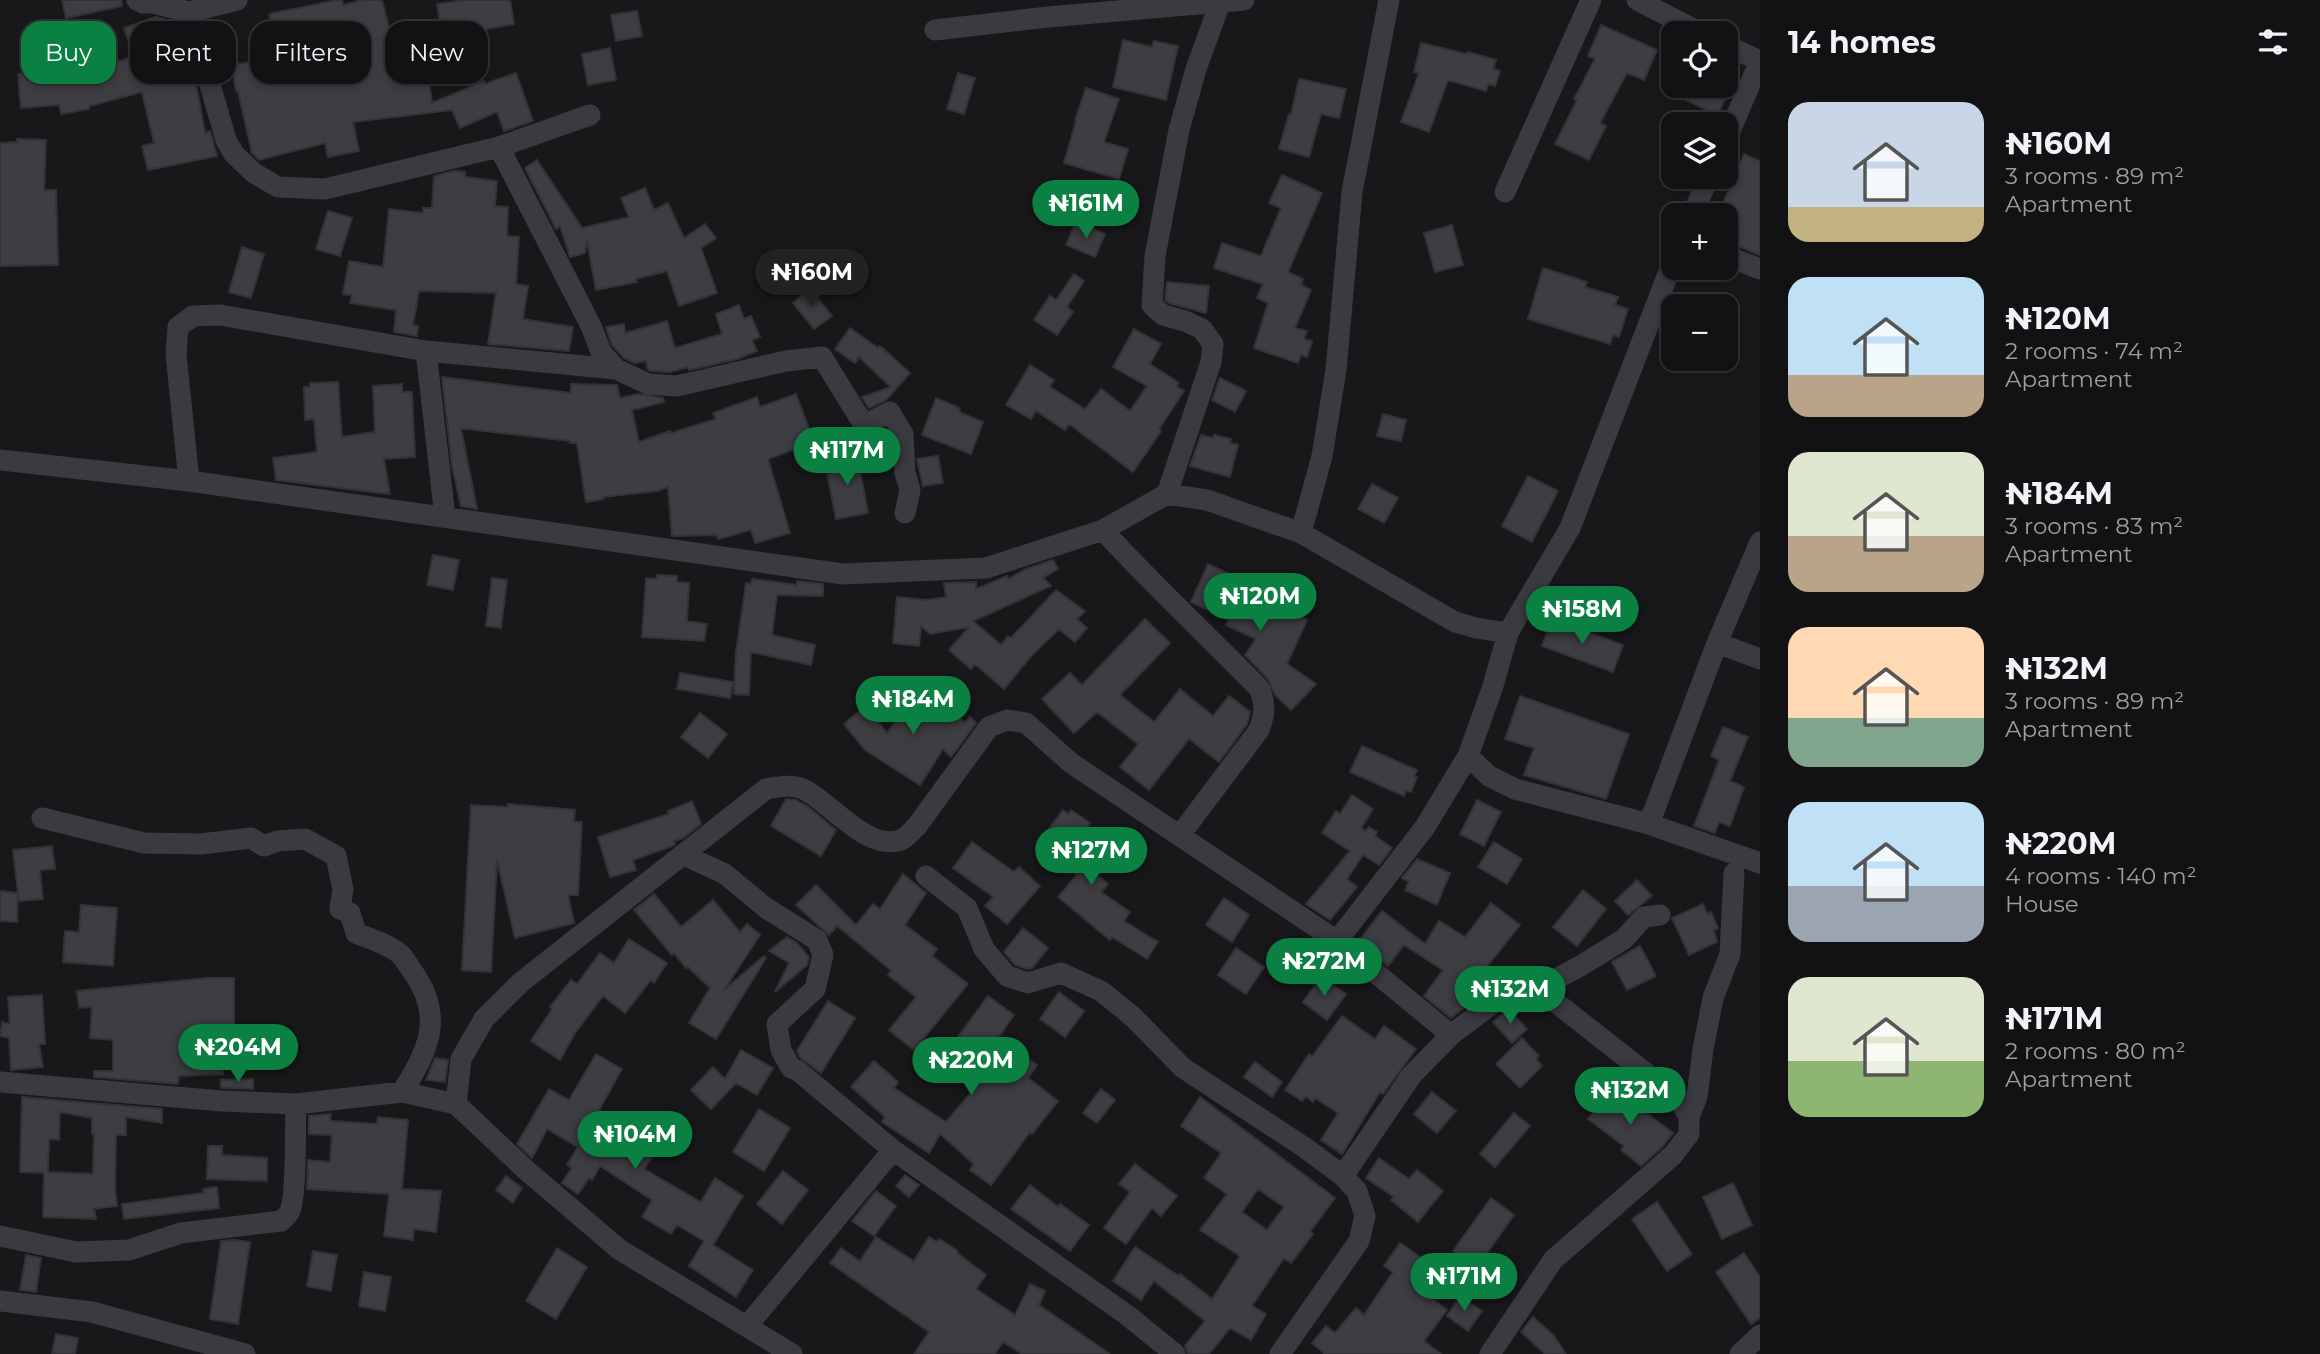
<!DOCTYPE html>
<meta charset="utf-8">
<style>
:root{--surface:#121214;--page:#1f2022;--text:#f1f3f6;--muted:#9c9ea0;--line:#313234;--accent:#0b8043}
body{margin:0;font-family:Montserrat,sans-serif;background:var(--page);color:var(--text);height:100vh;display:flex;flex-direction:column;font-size:26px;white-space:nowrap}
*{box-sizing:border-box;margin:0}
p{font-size:23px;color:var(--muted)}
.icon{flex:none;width:38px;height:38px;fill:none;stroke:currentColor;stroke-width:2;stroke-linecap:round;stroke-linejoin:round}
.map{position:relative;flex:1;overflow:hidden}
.drawer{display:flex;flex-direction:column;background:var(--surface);width:560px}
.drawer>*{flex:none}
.banner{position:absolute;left:21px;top:21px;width:665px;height:63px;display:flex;gap:14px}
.buttons{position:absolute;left:1661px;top:21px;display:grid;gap:14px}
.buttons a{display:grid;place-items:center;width:77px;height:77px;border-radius:14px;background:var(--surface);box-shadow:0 4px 10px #0003,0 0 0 2px var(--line);font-size:35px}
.price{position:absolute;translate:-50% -60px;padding:0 16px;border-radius:24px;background:var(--accent);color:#fff;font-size:23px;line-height:46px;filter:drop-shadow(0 2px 4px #0008)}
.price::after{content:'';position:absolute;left:50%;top:42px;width:21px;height:16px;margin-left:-10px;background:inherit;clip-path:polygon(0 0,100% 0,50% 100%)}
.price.current{background:#222;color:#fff}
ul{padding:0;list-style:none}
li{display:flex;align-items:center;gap:21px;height:175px;padding:0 28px}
li span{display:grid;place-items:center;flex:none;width:196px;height:140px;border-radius:21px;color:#555}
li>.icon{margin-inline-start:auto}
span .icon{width:84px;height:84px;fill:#fffc;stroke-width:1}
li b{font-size:30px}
h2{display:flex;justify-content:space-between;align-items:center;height:84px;padding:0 28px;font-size:30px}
.pill{padding:0 24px;border-radius:21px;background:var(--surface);box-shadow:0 4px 10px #0003,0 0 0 2px var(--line);font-size:24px;line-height:63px}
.pill.current{background:var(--accent);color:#fff}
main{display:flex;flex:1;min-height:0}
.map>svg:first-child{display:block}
</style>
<main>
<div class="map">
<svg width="1760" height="1354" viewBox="0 0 1760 1354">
<rect width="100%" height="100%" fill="#18181a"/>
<!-- building -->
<path fill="#3d3d42" stroke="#333236" stroke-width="2" fill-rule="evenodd" d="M62 0H121L122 6 66 18Z
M337 0H342L343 5 363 0H382L403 83 429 80 432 103 484 81 485 84 516 73 533 121 504 131 497 112 460 128 452 110 353 122 359 151 328 157 325 143 259 160 252 153 238 91H236L232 65 278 58 269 14ZM352 35 362 75 318 82 309 42Z
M464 0H510L514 24 477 31 481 60 441 66 438 46 444 45 437 4Z
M637 11 642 36 616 41 611 15Z
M156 17 177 23 196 84 205 133 210 131 217 156 148 170 142 146 154 143 142 92 89 106V109L61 114 59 105 21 108 18 74 48 73 49 84 85 77 84 71 134 57 124 28Z
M1601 25 1657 50 1644 80 1627 73 1600 123 1606 126 1589 160 1555 144 1577 100 1574 99 1595 59 1588 56Z
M1123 40 1152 47 1154 41 1178 46 1166 100 1113 87Z
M1421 43 1467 54 1468 52 1496 60 1493 69 1500 71 1495 86 1488 84 1486 91 1448 80 1429 132 1401 122 1419 73 1414 72Z
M610 48 616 80 588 85 582 54Z
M958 73 975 78 964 114 947 109Z
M1299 79 1346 89 1339 118 1321 114 1309 157 1279 149 1289 114 1291 115Z
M1688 86H1732L1717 115 1682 98Z
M1086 88 1119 99 1104 142 1128 149 1119 179 1064 163 1076 121 1075 120Z
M17 139 46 140 44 190H56L58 265 0 266V143L17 142Z
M1744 154 1760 161V255L1726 241V215H1718Z
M537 160 582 228 629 217 621 198 645 188 654 210 668 203 684 238 705 224 716 238 701 248 717 293 679 306 667 271 636 279 637 282 596 290 587 241 585 253 570 257 560 226 556 229 525 168Z
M454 171 465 172V177L497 181 495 206 508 207 507 236 519 237 516 284 528 286 523 319 573 327 569 351 488 344 496 293 419 291 413 325 418 326 417 336 394 332 396 310 350 303 352 295 343 294 349 261 383 267 389 209 423 213V208H432L434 176Z
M1282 175 1322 193 1288 272 1303 279 1301 285 1311 290 1295 328 1307 331 1304 339 1312 341 1307 357 1301 355 1298 363 1254 348 1268 303 1257 298 1263 284 1214 268 1222 243 1261 256 1281 208 1269 203Z
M328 211 352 218 340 256 316 249Z
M1076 222 1105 234 1095 257 1066 245Z
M1452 225 1463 265 1435 272 1424 233Z
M242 247 264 254 251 298 229 292Z
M1543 268 1587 282 1585 287 1618 297 1615 305 1628 309 1619 337 1613 335 1610 344 1528 319Z
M1074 274 1084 281 1067 307 1073 312 1057 335 1034 320 1050 296 1056 300Z
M1167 282 1209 286 1206 313 1169 303 1165 300Z
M810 289 832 316 814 329 793 303Z
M739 305 744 319 751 316 760 337 752 340 757 351 737 359 689 370 688 367 670 372 651 371 648 370 646 361 635 363 624 358 612 345 606 327 624 324 625 333 667 321 675 348 722 334 716 314Z
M850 328 878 348 880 346 910 373 886 400 869 408 862 397 891 387 859 357 855 363 835 349Z
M1134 329 1161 344 1150 364 1179 383 1176 386 1184 391 1159 429 1161 431 1133 472 1069 424 1065 430 1036 411 1031 419 1006 405 1030 365 1054 380 1050 387 1085 409 1101 389 1130 411 1147 386 1113 367Z
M442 377 571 393V384L617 385 620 398 638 394 663 398 664 402 632 410 639 442 670 431 671 433 716 419 713 413 757 397 760 407 796 394 814 442 768 459 790 533 755 543 751 530 718 539 717 535 672 536 668 487 657 491 603 497 604 499 586 502 577 443H570V441L467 429H461L477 509 461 506 452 466Z
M1220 378 1246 391 1235 412 1212 400Z
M338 382 342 437 375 432 373 386 402 384V392H412L415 457 384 459 390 494 276 480 273 458 317 452 314 419 305 420 304 387H310V383Z
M936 398 960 408 959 412 983 422 971 454 922 435Z
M1383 414 1406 420 1401 441 1377 436Z
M1201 435 1213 438 1214 435 1231 439 1230 443 1238 445 1230 477 1190 466Z
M857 455 868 513 836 519 825 461Z
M938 456 943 483 923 486 917 459Z
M1528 476 1558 491 1532 542 1502 526Z
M1372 484 1398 498 1384 523 1358 509Z
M433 555 459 560 453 590 427 585Z
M1053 560 1058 569 1043 578 1051 586 973 621 1001 645 1008 636 1011 638 1056 590 1085 611 1077 619 1087 628 1075 642 1059 629 1033 654 1004 689 975 664 971 669 949 650 969 627 930 634 921 626 919 646 893 643 897 597 928 600 946 597 944 583 976 582V589L1007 576 1008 579 1026 569Z
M1208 564 1236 577 1228 593 1266 611 1270 602 1281 607 1284 600 1299 607 1296 614 1307 620 1287 664 1316 684 1291 710 1275 695 1268 679 1245 655 1256 639 1226 625 1229 620 1191 602Z
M657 575 677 576V582L689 583 687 621 707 624 704 641 642 637 646 578 656 579Z
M492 578 507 580 501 628 486 626Z
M752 579 797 585V581L823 584V596L777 595 772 635 815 645 811 665 751 652 749 695 734 694 736 652 746 583 751 584Z
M1145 619 1170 643 1120 695 1154 722 1180 689 1213 716 1229 696 1250 712 1247 724 1219 762 1189 739 1149 790 1120 767 1138 744 1097 712 1074 733 1042 699 1070 673 1082 685Z
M1552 619 1623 645 1613 672 1542 646Z
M680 673 733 682 730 698 677 689Z
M936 692 941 700 945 697 964 723 970 717 976 723 951 757 943 749 920 785 865 750 844 724 866 706 887 733 894 723Z
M1520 696 1629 734 1606 799 1524 775 1534 748 1505 739Z
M700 713 727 734 708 758 681 737Z
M1723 727 1748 737 1730 781 1744 787 1730 826 1719 822 1715 833 1694 826 1719 760 1711 756Z
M1362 746 1417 770 1414 776 1417 777 1411 792 1406 790 1404 796 1350 772Z
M1352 795 1373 809 1361 828 1366 831 1369 827 1377 832 1375 836 1392 848 1379 865 1363 855 1347 879 1357 887 1330 920 1306 904 1350 851 1322 833 1336 811 1340 814Z
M786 799 795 800 807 806 836 830 821 856 771 826Z
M1477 800 1501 812 1484 846 1460 834Z
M692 801 701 824 683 838 674 841 675 844 672 846 633 860 636 870 610 877 598 837 669 814 668 811Z
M508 804 575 810 574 822H582L578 895H568L574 923 515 938 497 860 491 972 462 970 471 805 508 807Z
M1063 810 1068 814 1071 810 1090 823 1070 853 1108 884 1101 892 1130 912 1124 921 1158 942 1147 959 1112 937 1110 940 1058 897 1077 875 1036 846Z
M972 842 1014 872 1019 867 1040 886 1007 924 985 906 993 897 953 868Z
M1494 842 1522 859 1507 884 1478 867Z
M52 846 55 869 40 870 43 899 19 901 18 893 17 922 0 921V891L18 893 13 850Z
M1417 859 1450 873 1437 905 1405 890 1409 882 1402 878Z
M903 874 926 893 905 925 937 949 932 956 968 984 914 1050 889 1030 916 997 888 975 891 970 837 926 829 935 796 905 816 885 856 925 873 904 880 909Z
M1637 880 1652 896 1628 915 1615 901Z
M1583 890 1606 909 1577 946 1553 927Z
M654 894 681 927 713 900 740 932 747 924 760 935 724 990 764 956 766 958 716 1039 689 1023 710 988 688 967 686 968 673 952 672 955 634 910Z
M1224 898 1249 915 1232 942 1206 925Z
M1491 903 1520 925 1469 989 1475 994V999L1451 1018 1424 996 1443 970 1404 945 1388 966 1358 942 1382 911 1425 944 1439 921 1465 937Z
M1703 904 1707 914 1711 912 1718 928 1714 930 1717 942 1689 955 1672 918Z
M81 905 117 908 113 966 63 962 65 931 79 932Z
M1023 928 1048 948 1032 968 1028 969 1015 965 1004 952Z
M787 937 797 943 809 957 807 965 775 992 789 963 769 951Z
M629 939 667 963 654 983 651 980 625 1013 603 996 575 1033 560 1060 531 1041 552 1009 550 1007 571 980 577 984 600 953 614 963Z
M1640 946 1656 976 1627 990 1612 962Z
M1236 948 1264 967 1246 994 1218 975Z
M1321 977 1346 994 1327 1020 1303 1002Z
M207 978H234V1027H221L223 1074 179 1076 178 1084 94 1077V1071H113V1040L90 1038 92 1007 79 1008 77 991Z
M1059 992 1084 1011 1065 1037 1040 1019Z
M42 995 45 1044H39L43 1067 11 1070 9 1038 0 1036 2 1022 10 1024 8 997Z
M988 996 1014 1015 998 1038 1037 1065 1028 1078 1058 1101 1032 1134 1030 1132 991 1185 970 1170 974 1164 940 1134 929 1153 882 1122 885 1117 851 1087 874 1061 898 1082 894 1088 946 1122 974 1089 938 1064Z
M828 1001 855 1018 821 1073 800 1057 797 1051Z
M1508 1009 1527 1029 1512 1043 1493 1022Z
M1342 1016 1375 1039 1384 1026 1416 1049 1383 1094 1380 1092 1342 1154 1321 1140 1338 1113 1315 1098 1313 1102 1306 1096 1302 1101 1285 1090 1309 1054 1312 1057Z
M1522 1038 1539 1056 1536 1059 1542 1066 1520 1088 1496 1064Z
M741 1050 773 1068 757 1095 736 1083 711 1109 691 1090 713 1067 725 1079Z
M596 1054 622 1069 599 1110 625 1125 622 1130 656 1151 644 1169 701 1202 715 1178 743 1196 713 1245 753 1270 736 1297 689 1266 704 1241 677 1225 671 1234 642 1217 652 1200 600 1166 592 1180 589 1178 578 1194 562 1183 572 1168 567 1165 578 1147 547 1129 532 1158 517 1144 549 1089 569 1100Z
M435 1058 448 1060 445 1082 426 1080Z
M1255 1062 1282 1082 1272 1097 1244 1077Z
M253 1079V1089L221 1088V1080Z
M1612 1088 1673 1133 1662 1147 1641 1166 1621 1150 1624 1146 1588 1119Z
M1101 1089 1115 1100 1097 1123 1083 1113Z
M1432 1092 1456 1111 1437 1133 1414 1114Z
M22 1097 162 1109V1123L126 1117V1135H116L115 1187 117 1206 94 1209 96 1219 43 1217 44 1173 20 1172ZM60 1112 92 1118V1134H94L93 1174 48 1172 49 1139 59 1140Z
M1200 1097 1335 1198 1310 1232 1313 1234 1291 1263 1284 1258 1252 1306 1266 1314 1251 1340 1230 1328 1209 1354H1188L1185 1346 1205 1321 1154 1281 1141 1300 1113 1281 1135 1247 1179 1276 1180 1274 1212 1299 1240 1256 1200 1230 1227 1194 1204 1178 1221 1153 1181 1126ZM1258 1189 1284 1207 1267 1230 1242 1212Z
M759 1109 790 1128 764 1171 733 1152Z
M1514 1113 1530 1126 1495 1167 1480 1154Z
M331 1114 330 1121 377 1124 378 1117 408 1120 402 1189 441 1191 436 1232 414 1229 413 1240 384 1236 389 1194 307 1189 308 1160 330 1162 332 1135 309 1134V1116Z
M208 1146H222V1155L267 1158V1181L207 1179Z
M1379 1158 1409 1179 1417 1170 1443 1191 1418 1222 1391 1200 1394 1197 1366 1178Z
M1135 1164 1177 1196 1161 1216 1152 1208 1126 1244 1104 1228 1130 1192 1119 1184Z
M783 1171 808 1190 782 1224 757 1204Z
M905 1175 919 1185 909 1197 896 1186Z
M506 1176 522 1188 513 1203 496 1190Z
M1733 1183 1752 1225 1722 1239 1703 1197Z
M1030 1185 1058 1207 1060 1204 1089 1225 1070 1251 1011 1209Z
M217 1187 219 1208 124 1219 122 1204 204 1193 203 1189Z
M876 1191 896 1206 874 1236 852 1221Z
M1491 1198 1514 1215 1475 1270 1453 1251Z
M1657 1202 1692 1254 1667 1271 1632 1219Z
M876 1237 914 1261 929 1237 937 1242 939 1239 958 1251 957 1253 986 1275 976 1289 1015 1315 1030 1284 1045 1291 1039 1305 1110 1354H1022L1003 1342 995 1354H914L929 1332 830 1263 841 1248 860 1261Z
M235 1240 250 1242 238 1324 210 1319 221 1241Z
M1400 1243 1432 1265 1417 1287 1447 1310 1424 1341 1441 1354H1325L1312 1343 1326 1326 1335 1333 1356 1308 1364 1315 1393 1272 1384 1266Z
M557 1248 587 1267 556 1319 526 1301Z
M313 1251 337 1255 331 1291 307 1286Z
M1744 1253 1760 1277V1318L1751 1324 1716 1272Z
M26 1255 41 1258 36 1292 20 1290Z
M364 1272 391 1277 385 1311 359 1306Z
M1460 1296 1482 1311 1468 1331 1447 1316Z
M1533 1317 1554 1336 1566 1354H1545L1521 1332Z
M56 1334 78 1338 75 1354H52Z"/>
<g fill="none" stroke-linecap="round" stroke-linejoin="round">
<!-- minor -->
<path stroke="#3b3a41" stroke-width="21" d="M137 0 143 3H153L189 12 237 0
M1637 0 1701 33
M189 12 226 140 234 154 254 173 278 187 325 189 499 147 590 115
M935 30 1048 17 1244 0
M1726 45 1760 61
M1726 140 1760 61
M499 147 592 328 601 352 616 369 648 384 677 386 786 361 822 357 864 425 890 412 903 434 905 473 910 490 905 513
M1505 192 1591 0
M1692 215 1709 177
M1726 256 1760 269
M426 351 445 517
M0 460 189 481 843 574 986 568 1103 530 1167 494 1207 500 1301 533 1455 622 1476 628 1508 633 1570 528 1673 261
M189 481 176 354 178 327 193 316 220 315 426 351 616 369
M1167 494 1211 362 1213 344 1202 329 1185 321 1163 315 1152 305 1155 256 1179 130 1196 69 1220 3
M1103 530C1153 585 1207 635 1259 688 1266 704 1265 714 1259 730L1180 835
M1301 533 1322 456 1336 370 1352 192 1389 0
M1508 633 1492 689 1468 756 1489 776 1515 789 1649 824 1760 863
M1717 643 1760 659
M42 818 144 843 201 844 251 838 264 846 278 841 305 839 336 856 343 889 340 909 350 913 356 933C370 939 389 944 401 955 405 959 409 967 413 972 445 1017 428 1051 402 1092
M1649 824 1717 643 1760 542
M684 855 725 874 766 908 817 940 823 955 815 989 777 1024 781 1050 791 1068 797 1070 893 1150 748 1325
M926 876 967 908 984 949 1007 976 1028 983 1061 973 1101 991 1133 1017 1183 1068 1304 1147 1343 1176 1357 1191 1365 1216 1359 1241 1280 1354
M1337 941 1425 827 1468 756
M1536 990 1582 965 1624 939 1644 917 1660 915
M0 1082 222 1101 296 1104 402 1092 456 1104 526 1170 620 1250 792 1354
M456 1104 461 1059 484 1019 520 983 766 789C778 787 791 784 803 789 831 802 867 852 901 840 907 838 912 830 917 826L989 727 1007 720 1026 723 1071 763 1337 941 1451 1035
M1689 1117 1697 1097 1703 1049 1713 998 1730 954 1734 873
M893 1150 1127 1315 1175 1354
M1343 1176 1411 1076 1451 1035 1513 988 1536 990 1559 1005 1679 1099 1689 1117V1134L1673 1155 1553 1260 1490 1354
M0 1236 76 1252 129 1250 181 1233 281 1221C284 1218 287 1216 289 1213 297 1201 295 1124 296 1104
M0 1301 92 1312 245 1354
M1740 1354 1760 1335"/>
</g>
</svg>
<div class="buttons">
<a><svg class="icon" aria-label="locate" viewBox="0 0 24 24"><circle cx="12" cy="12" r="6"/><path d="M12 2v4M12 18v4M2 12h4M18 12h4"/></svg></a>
<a><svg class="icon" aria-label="layers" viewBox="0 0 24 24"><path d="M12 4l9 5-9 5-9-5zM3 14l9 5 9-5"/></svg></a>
<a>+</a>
<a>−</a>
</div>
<b class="price" style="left:1086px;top:240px">₦161M</b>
<b class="price current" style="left:812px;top:309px">₦160M</b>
<b class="price" style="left:847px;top:487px">₦117M</b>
<b class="price" style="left:1260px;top:633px">₦120M</b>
<b class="price" style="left:1582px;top:646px">₦158M</b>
<b class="price" style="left:913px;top:736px">₦184M</b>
<b class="price" style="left:1091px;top:887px">₦127M</b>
<b class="price" style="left:1324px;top:998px">₦272M</b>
<b class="price" style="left:1510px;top:1026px">₦132M</b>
<b class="price" style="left:238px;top:1084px">₦204M</b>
<b class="price" style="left:971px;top:1097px">₦220M</b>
<b class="price" style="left:1630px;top:1127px">₦132M</b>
<b class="price" style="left:635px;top:1171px">₦104M</b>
<b class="price" style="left:1464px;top:1313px">₦171M</b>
<div class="banner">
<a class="pill current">Buy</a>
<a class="pill">Rent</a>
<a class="pill">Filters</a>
<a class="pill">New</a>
</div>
</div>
<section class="drawer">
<h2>14 homes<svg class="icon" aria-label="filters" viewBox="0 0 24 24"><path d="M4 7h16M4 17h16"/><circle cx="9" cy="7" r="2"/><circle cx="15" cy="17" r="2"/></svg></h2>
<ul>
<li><span style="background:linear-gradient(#c9d6e8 75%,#c2b280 0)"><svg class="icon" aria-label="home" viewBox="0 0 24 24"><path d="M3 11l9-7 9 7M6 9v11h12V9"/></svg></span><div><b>₦160M</b><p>3 rooms · 89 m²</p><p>Apartment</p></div></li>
<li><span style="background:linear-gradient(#bfe0f5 70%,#b9a48a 0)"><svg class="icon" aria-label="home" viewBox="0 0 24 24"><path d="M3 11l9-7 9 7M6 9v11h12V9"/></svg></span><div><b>₦120M</b><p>2 rooms · 74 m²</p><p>Apartment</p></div></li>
<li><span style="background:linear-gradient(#dfe7d0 60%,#b9a48a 0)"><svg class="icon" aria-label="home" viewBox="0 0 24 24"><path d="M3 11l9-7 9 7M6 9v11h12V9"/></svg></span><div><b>₦184M</b><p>3 rooms · 83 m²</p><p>Apartment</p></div></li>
<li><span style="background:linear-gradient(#ffd9b3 65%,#7fa58c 0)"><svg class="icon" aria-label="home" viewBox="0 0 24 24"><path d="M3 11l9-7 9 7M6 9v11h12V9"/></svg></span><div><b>₦132M</b><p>3 rooms · 89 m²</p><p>Apartment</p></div></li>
<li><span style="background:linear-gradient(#bfe0f5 60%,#9aa5b1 0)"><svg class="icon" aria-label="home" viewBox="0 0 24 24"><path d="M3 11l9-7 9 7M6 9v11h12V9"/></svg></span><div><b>₦220M</b><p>4 rooms · 140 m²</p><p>House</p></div></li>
<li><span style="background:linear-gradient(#dfe7d0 60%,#8fb573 0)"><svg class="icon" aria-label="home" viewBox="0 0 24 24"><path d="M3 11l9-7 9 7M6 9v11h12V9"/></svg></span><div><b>₦171M</b><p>2 rooms · 80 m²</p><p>Apartment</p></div></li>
</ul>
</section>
</main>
